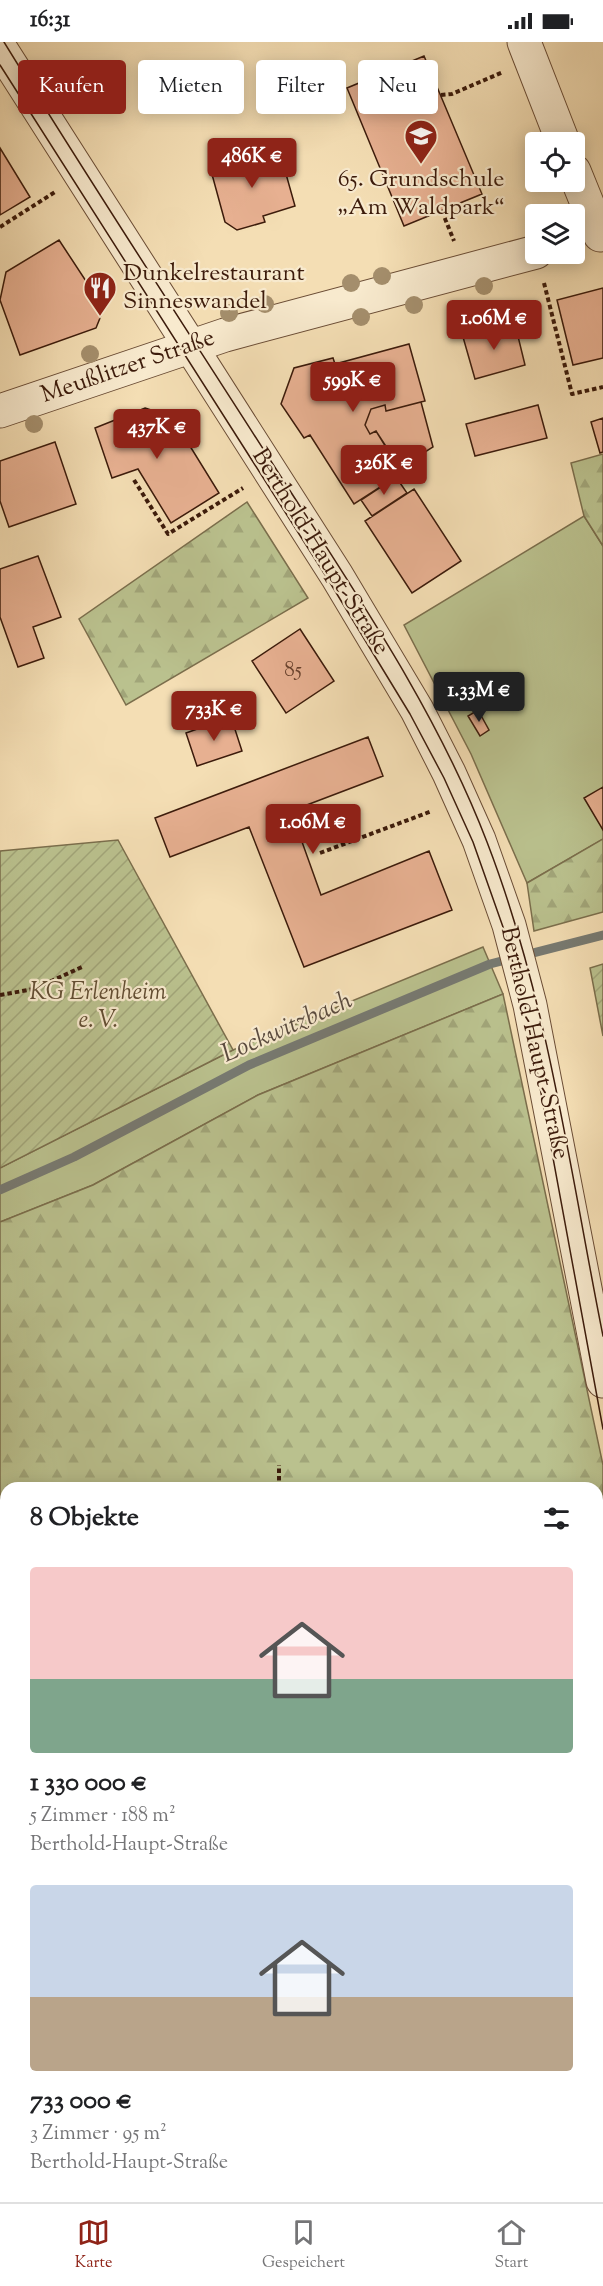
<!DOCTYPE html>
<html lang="de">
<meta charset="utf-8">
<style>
:root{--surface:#fff;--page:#f2f2f2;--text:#202124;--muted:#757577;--line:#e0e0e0;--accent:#8f2418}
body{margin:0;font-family:"Sorts Mill Goudy",serif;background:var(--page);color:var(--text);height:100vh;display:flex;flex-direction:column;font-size:22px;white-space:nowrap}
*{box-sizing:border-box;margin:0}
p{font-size:20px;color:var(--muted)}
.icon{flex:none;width:33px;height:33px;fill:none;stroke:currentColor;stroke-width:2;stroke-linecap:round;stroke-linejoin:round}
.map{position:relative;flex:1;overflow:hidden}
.details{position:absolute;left:0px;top:1440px;width:603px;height:720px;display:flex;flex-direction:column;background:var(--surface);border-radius:18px 18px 0 0;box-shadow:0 3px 15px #0003}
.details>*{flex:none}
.guide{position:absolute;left:18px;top:18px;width:567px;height:54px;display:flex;gap:12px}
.fabs{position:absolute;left:525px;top:90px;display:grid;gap:12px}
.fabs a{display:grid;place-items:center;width:60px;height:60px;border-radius:6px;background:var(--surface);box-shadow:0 3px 15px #0003;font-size:30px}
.price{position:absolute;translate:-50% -51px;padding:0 14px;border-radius:6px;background:var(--accent);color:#fff;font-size:20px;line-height:39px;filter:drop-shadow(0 2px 3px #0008)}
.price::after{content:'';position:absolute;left:50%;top:36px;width:18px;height:14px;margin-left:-9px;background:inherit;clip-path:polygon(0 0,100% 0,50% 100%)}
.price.selected{background:#222;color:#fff}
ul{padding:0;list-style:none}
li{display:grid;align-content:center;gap:12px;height:318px;padding:0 30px}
li span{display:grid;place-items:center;height:186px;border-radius:6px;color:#555}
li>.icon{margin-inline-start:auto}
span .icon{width:108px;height:108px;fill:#fffc;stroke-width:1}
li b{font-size:26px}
h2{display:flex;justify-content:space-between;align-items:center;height:72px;padding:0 30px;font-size:26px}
.chip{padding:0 21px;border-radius:6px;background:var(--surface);box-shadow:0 3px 15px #0003;font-size:21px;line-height:54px}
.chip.selected{background:var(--accent);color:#fff}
.status{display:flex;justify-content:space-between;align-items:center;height:42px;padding:0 30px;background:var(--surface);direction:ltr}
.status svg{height:16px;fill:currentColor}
.tabs{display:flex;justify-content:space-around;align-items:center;height:84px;border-top:2px solid var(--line);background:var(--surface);font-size:16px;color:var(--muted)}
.tabs a{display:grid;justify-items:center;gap:3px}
.tabs .selected{color:var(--accent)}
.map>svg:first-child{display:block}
</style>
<div class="status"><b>16:31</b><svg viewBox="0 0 49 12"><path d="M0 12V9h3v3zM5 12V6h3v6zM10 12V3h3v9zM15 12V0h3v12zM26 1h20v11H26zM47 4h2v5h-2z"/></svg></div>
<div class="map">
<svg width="603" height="2160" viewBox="0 0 603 2160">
<defs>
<pattern id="forest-firs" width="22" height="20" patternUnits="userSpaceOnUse" patternTransform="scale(1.5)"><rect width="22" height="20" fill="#bac18e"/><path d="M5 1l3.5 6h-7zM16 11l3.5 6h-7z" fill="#a1a579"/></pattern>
<pattern id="garden-furrows" width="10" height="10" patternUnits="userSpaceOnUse" patternTransform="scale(1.5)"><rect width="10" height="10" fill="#bac18e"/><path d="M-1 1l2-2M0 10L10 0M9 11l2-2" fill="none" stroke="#a1a579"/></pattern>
</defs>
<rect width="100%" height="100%" fill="#f4deb4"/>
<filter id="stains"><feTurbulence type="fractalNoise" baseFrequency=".00333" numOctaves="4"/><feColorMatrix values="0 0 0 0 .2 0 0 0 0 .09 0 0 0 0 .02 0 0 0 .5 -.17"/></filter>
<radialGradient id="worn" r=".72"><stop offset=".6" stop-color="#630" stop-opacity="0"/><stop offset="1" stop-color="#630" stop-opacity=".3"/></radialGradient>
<!-- grass -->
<path fill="#bac18e" stroke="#7b6e4c" stroke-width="1.5" d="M584 474 603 504V797L527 841 471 712 404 583Z
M483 905 503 952 258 1053 93 1143 0 1180V1126L233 1008Z"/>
<!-- forest -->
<path fill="url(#forest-firs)" stroke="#7b6e4c" stroke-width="1.5" d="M603 412V504L584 474 571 421Z
M247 460 308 556 126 663 79 577Z
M603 797V870L534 889 527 841Z
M503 952 603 1423V1491L597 1494V1446H6V1691L0 1693V1180L93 1143 258 1053Z"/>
<!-- garden -->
<path fill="url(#garden-furrows)" stroke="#7b6e4c" stroke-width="1.5" d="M118 798 233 1008 0 1126V809Z
M603 922V994L590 926Z
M6 1741V2154H597V2013L603 2012V2160H0V1744Z"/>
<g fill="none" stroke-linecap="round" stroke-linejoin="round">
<!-- stream -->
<path stroke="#777a72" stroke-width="9" d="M0 1148 74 1115 249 1023 490 922 603 893"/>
</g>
<!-- building -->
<path fill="#e7b091" stroke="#3c1b0b" stroke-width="1.5" d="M424 14 482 152 404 184 347 46Z
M0 106 30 155 0 173Z
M279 107 295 164 263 174 265 180 237 188 225 180 210 125Z
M59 198 103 265 100 276 96 286 20 313 0 258 6 230Z
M603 246V316L573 323 557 258Z
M515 282 525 323 475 337 463 295Z
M409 302 425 359 386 369 385 363 371 367 365 383 370 392 376 389 402 431 354 462 310 393 304 396 281 362 294 326 333 316 335 322Z
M421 360 433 405 400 426 376 389 370 392 365 383 371 367 385 363 386 369Z
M538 363 547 396 475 414 466 382Z
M145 366 172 375 219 451 171 481 138 427 112 436 95 386Z
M603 376V410L600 411 591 380Z
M55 400 76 462 9 485 0 459V419Z
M396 435 407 451 372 474 361 458Z
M414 447 461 519 412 551 365 479Z
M38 514 61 575 33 585 44 616 18 625 0 575V527Z
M300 587 334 639 286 671 252 619Z
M478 668 489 688 480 694 468 674Z
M231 675 242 709 197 724 186 691Z
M368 695 383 734 291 769 321 853 429 809 452 868 304 925 249 785 170 815 155 776Z
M603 745V788L584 756Z
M597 1606 603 1635V1693L597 1694Z
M603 1737V1819L597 1820V1739Z
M603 1912V1970L598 1971 597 1913Z"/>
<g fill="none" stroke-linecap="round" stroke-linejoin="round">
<!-- minor casing -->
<g stroke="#6a4c35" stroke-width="35">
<path id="minor" d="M524 0 563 100
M0 6 337 534 417 668 449 731 479 798 509 883 530 963 603 1339
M574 129 600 193
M0 369 225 293 536 210
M597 1511 603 1509
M0 1722 6 1719
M597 1865 603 1864"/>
</g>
<!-- path -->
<path stroke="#3c1b0b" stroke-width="4" stroke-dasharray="4.5 3" stroke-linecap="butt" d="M441 53 452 52 503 30
M442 169 454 199
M0 185 55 150
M544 241 572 352 603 345
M134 438 168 492 243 446
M320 811 432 769
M0 953 34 947 82 925
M279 1446V1423
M0 1861 6 1858
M0 1978 6 1992
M597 2018 603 2017
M73 2154 76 2160"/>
<!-- minor -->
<use href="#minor" stroke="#f8eace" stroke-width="33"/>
<!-- tram -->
<path stroke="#3c1b0b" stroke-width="1.5" d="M4 0C95 148 191 294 285 441 359 556 438 672 487 800 548 958 570 1129 603 1294
M0 23 329 539 410 672 444 736 473 800 503 885 525 964 603 1387"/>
</g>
<!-- trees -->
<g fill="#a48e6c">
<circle cx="382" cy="234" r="9"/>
<circle cx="351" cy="241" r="9"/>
<circle cx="484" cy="244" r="9"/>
<circle cx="265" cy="262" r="9"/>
<circle cx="414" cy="263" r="9"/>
<circle cx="229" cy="271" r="9"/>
<circle cx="361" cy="275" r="9"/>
<circle cx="90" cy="312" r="9"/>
<circle cx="34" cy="382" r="9"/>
</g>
<!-- icons -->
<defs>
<g id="school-pin" transform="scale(1.725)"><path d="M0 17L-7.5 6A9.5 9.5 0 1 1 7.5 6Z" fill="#8f2418" stroke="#f8eace"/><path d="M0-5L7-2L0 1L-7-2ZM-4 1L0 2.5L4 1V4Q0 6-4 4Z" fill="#fff"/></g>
<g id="restaurant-pin" transform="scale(1.725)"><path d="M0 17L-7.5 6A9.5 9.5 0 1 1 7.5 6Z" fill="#8f2418" stroke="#f8eace"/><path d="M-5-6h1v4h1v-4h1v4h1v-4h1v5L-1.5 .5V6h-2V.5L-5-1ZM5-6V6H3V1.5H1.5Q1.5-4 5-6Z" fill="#fff"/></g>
</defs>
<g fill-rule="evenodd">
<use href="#school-pin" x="421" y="94"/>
<use href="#restaurant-pin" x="100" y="246"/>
</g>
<g text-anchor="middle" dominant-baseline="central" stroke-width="4.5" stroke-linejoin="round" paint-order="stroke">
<!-- number labels -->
<g font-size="21" fill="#67402c">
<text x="293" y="629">85</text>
</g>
<!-- poi labels -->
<g font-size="24" fill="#3c1b0b" stroke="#f8eace">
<text x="421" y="138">65. Grundschule<tspan x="421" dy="28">„Am Waldpark“</tspan></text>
<text x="123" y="232" text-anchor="start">Dunkelrestaurant<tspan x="123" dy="28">Sinneswandel</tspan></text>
</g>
<!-- street labels -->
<g font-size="24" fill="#3c1b0b" stroke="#f8eace">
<text transform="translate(128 325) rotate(-19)">Meußlitzer Straße</text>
<text transform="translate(320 510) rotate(58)">Berthold-Haupt-Straße</text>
<text transform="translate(534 1001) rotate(77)">Berthold-Haupt-Straße</text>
</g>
<!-- park labels -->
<g font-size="24" font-style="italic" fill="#624d32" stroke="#f8eace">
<text x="98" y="951">KG Erlenheim<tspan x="98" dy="28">e. V.</tspan></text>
</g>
<!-- water labels -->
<g font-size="26" font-style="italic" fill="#5a4b3f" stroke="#f8eace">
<text transform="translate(287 986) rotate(-24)">Lockwitzbach</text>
</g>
</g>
<rect width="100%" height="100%" filter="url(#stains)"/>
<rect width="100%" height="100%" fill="url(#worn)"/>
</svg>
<div class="fabs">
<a><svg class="icon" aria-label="locate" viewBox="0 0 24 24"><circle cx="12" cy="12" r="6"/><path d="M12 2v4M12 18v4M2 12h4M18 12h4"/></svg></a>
<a><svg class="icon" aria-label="layers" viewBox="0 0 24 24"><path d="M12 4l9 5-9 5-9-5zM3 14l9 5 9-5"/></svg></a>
</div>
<b class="price" style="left:252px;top:147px">486K €</b>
<b class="price" style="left:494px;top:309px">1.06M €</b>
<b class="price" style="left:353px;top:371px">599K €</b>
<b class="price" style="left:157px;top:418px">437K €</b>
<b class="price" style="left:384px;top:454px">326K €</b>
<b class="price selected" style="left:479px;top:681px">1.33M €</b>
<b class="price" style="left:214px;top:700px">733K €</b>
<b class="price" style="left:313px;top:813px">1.06M €</b>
<div class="guide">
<a class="chip selected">Kaufen</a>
<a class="chip">Mieten</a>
<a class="chip">Filter</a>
<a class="chip">Neu</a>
</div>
<section class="details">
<h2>8 Objekte<svg class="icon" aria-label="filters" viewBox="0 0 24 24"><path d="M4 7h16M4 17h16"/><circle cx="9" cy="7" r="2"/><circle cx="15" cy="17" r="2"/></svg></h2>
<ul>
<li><span style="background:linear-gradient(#f6c9c9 60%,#7fa58c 0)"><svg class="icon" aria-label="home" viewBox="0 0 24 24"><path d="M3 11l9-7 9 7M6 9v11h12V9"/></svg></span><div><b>1 330 000 €</b><p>5 Zimmer · 188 m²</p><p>Berthold-Haupt-Straße</p></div></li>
<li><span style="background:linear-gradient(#c9d6e8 60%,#b9a48a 0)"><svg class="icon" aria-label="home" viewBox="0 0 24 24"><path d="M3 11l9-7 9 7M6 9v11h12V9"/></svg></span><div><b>733 000 €</b><p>3 Zimmer · 95 m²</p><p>Berthold-Haupt-Straße</p></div></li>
</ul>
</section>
</div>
<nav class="tabs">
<a class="selected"><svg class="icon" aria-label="map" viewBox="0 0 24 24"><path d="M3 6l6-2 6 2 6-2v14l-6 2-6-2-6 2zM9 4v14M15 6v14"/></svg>Karte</a>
<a><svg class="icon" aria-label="saved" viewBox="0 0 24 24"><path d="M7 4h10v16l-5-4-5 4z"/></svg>Gespeichert</a>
<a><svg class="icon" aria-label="home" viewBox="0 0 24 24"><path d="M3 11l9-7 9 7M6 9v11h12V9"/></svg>Start</a>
</nav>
